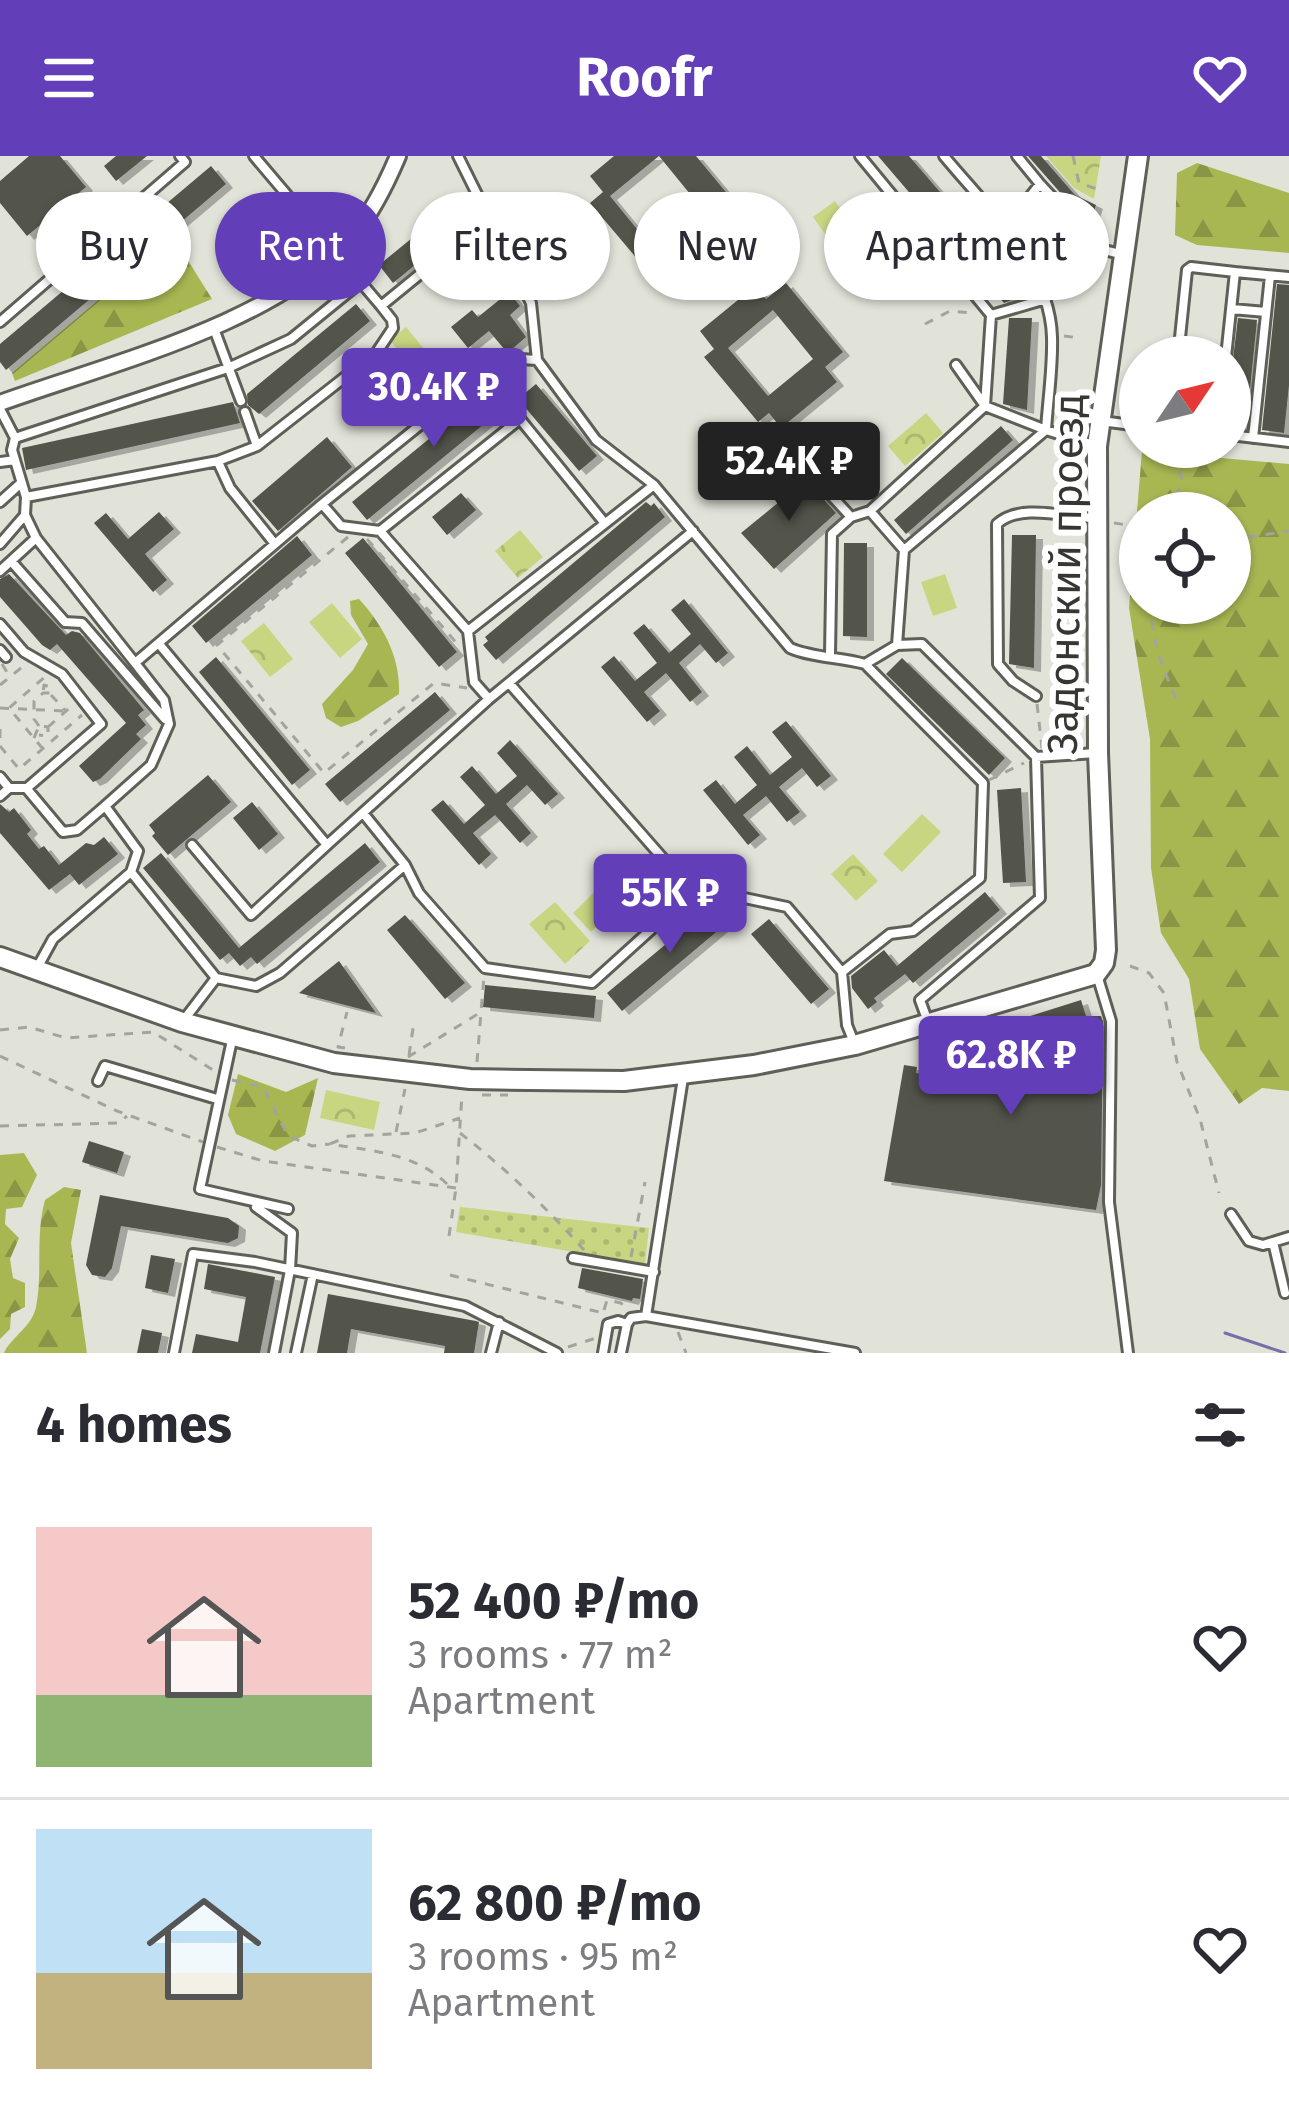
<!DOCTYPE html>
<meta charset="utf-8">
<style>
:root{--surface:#fff;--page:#f2f2f3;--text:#2b2b33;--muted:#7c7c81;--line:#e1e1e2;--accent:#623fb8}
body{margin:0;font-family:"Fira Sans",sans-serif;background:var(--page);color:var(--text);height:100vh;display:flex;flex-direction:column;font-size:45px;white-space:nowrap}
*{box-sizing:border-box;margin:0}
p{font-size:39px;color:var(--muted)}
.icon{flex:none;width:66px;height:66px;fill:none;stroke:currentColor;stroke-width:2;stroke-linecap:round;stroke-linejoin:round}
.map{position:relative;height:1197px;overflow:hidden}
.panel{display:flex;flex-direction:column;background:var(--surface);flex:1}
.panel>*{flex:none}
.guide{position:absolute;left:36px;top:36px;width:1218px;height:108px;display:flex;gap:24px}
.needle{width:78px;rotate:55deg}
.controls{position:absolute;left:1119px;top:180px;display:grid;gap:24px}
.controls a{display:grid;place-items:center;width:132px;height:132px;border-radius:50%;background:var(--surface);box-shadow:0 3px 9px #0004;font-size:60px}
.price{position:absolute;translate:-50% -102px;padding:0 27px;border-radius:12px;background:var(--accent);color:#fff;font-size:39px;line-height:78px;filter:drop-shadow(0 3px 6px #0008)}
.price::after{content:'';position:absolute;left:50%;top:72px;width:36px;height:27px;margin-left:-18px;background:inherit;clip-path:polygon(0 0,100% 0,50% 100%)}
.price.selected{background:#222;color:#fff}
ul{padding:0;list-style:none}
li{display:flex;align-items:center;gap:36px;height:300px;padding:0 36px}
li+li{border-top:3px solid var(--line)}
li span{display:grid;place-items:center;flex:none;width:336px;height:240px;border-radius:0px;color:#555}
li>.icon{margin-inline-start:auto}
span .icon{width:144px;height:144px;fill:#fffc;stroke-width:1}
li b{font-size:51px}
h2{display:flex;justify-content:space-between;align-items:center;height:144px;padding:0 36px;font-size:51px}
.tag{padding:0 42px;border-radius:54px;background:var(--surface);box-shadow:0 3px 9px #0004;font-size:42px;line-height:108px}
.tag.selected{background:var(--accent);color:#fff}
header{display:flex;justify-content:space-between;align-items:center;height:156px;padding:0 36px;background:var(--accent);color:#fff;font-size:54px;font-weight:700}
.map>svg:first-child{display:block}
</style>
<header><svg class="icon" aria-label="menu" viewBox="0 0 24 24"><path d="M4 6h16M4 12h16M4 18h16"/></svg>Roofr<svg class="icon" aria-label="heart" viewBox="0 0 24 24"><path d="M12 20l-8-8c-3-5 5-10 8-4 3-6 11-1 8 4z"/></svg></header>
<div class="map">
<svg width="1289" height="1197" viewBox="0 0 1289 1197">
<defs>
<pattern id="grass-dots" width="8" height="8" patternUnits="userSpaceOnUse" patternTransform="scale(3)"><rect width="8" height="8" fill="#c8d581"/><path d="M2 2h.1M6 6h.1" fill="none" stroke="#acb770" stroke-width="1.8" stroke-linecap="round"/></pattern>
<pattern id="forest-firs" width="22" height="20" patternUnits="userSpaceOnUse" patternTransform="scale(3)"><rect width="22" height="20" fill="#a9b753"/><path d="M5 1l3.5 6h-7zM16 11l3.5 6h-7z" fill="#8a9645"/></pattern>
<pattern id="park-crowns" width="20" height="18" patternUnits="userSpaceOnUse" patternTransform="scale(3)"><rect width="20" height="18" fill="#c8d581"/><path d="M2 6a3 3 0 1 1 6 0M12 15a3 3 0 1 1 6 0" fill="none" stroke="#acb770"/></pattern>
<filter id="shadow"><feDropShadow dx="7" dy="4" stdDeviation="0" flood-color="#0004"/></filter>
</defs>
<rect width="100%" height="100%" fill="#e1e3d9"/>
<!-- grass -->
<path fill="url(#grass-dots)" d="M460 1051 649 1072 645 1108 456 1076Z"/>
<!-- forest -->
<path fill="url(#forest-firs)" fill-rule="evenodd" d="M1197 7 1289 37V97L1197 89 1175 79 1177 17Z
M185 71 184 98 212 143 15 225 12 217Z
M1142 295 1289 308V935L1262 932 1239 948 1200 893 1189 823 1161 777 1151 712 1150 583 1129 452ZM1140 357H1230V447H1140Z
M359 443C383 469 401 502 399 538L358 565 341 571 326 562 322 548 353 514 368 488 351 459 350 445Z
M238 918 286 936 318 922 305 979 275 995 236 978 228 959Z
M24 997 37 1019 22 1051 6 1053 5 1068 19 1082 10 1103 13 1122 25 1127V1151L11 1158 10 1173 0 1183V999Z
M64 1031 81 1034 71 1087 87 1197H4C11 1181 32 1171 36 1151 43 1116 35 1080 45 1044Z"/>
<!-- park -->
<path fill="url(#park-crowns)" d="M1046 0H1101L1094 43 1074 32Z
M406 171 434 205 417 219 390 184Z
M926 257 943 277 905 310 888 290Z
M520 374 543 401 518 422 495 395Z
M264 467 293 503 270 521 241 485Z
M853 698 878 725 856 745 831 718Z
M555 746 590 785 565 808 529 768Z
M326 934 380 946 374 974 320 962Z"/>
<!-- garden -->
<path fill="#c8d581" d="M835 45 861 82 839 98 813 61Z
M945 418 957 452 933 460 921 426Z
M332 447 362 483 340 502 309 466Z
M922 658 941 676 902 716 883 698Z
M611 720 629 739 591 776 573 757Z"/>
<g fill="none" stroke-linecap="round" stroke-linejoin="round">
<!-- stream -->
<path stroke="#796ea9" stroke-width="3" d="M1225 1177 1285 1197"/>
</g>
<!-- building -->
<path fill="#52544c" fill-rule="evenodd" filter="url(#shadow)" d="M29 0H60L86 31 27 80 0 47V25Z
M116 0H147L116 25 104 10Z
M614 0H659L610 40 650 89 699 49 659 0H696L730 41 711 57 724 72 670 117 656 101 644 111 590 47 603 36 590 20Z
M878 0H909L1027 137 1004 147Z
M1028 0H1041L1075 39 1096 49 1092 61 1072 50Z
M211 10 226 28 6 214 0 206V188Z
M450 51 464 69 393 127 379 109Z
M283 53 304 80 268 109 258 73Z
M786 127 843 196 825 211 837 226 781 272 769 257 758 266 704 201 714 193 700 175 755 130 766 143ZM773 154 813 203 768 240 728 192Z
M1277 128 1289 129V229L1284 277 1262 274Z
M509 136 520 150 510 159 526 181 511 194H505L489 175 468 192 451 171 472 154 478 161Z
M356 148 370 165 259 258 248 249 247 238Z
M1009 162H1032L1027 254 1003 248Z
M1238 162 1257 164 1246 273 1230 271V227Z
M396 206 409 223 379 249 365 232Z
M502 223 517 241 367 364 352 346Z
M536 228 597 300 579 315 518 243Z
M233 246 240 267 26 314 22 292Z
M1001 270 1013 284 906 378 894 364Z
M327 281 352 311 278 375 252 345Z
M839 290 866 320 849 336 822 306Z
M806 324 836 357 774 413 741 377Z
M461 337 476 354 447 379 432 361Z
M646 346 651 350 654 347 665 361 496 504 483 489 488 485 485 481Z
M159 356 174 373 145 398 167 424 153 436 94 367 106 357 128 383Z
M1012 379H1036L1034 512 1009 508Z
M297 380 312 399 206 487 192 470Z
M363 382 457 496 439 511 345 397Z
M844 387H867V481L843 480Z
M9 418 66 479 72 475 80 477 144 554 138 559 146 569 136 578 141 583 100 623 93 626 79 610 126 567 57 488 50 494 42 489 0 441V423Z
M684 443 728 497 716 507 700 488 679 507 702 536 690 546 666 517 644 536 660 555 647 566 601 511 614 500 635 525 657 507 633 477 644 468 669 497 691 478 671 454Z
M216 501 310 614 292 629 199 516Z
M902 502 1005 602 989 619 886 518Z
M435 536 450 554 340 646 325 628Z
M786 565 831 620 817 631 802 612 779 631 800 656 787 666 766 640 743 659 760 679 748 689 703 634 716 624 735 648 757 629 734 601 747 590 770 619 792 601 772 576Z
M510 584 558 638 545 649 527 629 506 648 531 677 520 687 495 659 473 677 491 698 479 709 431 654 443 644 464 668 485 649 460 621 472 610 496 638 517 620 497 597Z
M208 619 231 646 168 699 152 680 155 677 149 669Z
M1021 632 1026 726 1003 727 997 634Z
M252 646 278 678 259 694 233 662Z
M0 648 9 656 14 652 31 674 27 678 39 693 44 690 59 709 86 687 94 689 104 681 118 698 79 729 70 718 49 734 0 677Z
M365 687 380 706 257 808 251 801 240 810 229 797 220 804 143 712 161 697 239 792Z
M639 700 663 730 646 745 621 715Z
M985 736 1000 754 913 827 905 818 874 842 877 846 868 853 852 832 851 820 884 794 897 810Z
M718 745 733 762 622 855 607 837Z
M405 759 465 827 445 843 387 774Z
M769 763 829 833 811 848 751 778Z
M339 805 376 857 299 837Z
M485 829 596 840 594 862 483 851Z
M1081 844 1086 860H1101L1103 866 1101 1029 1096 1054 884 1025 904 909 917 911 916 917 1026 934 1028 907 992 922 988 911 1010 902 1002 883 993 886 989 873Z
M89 985 124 996 117 1017 82 1006Z
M100 1039 228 1062 239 1070 238 1082 228 1087 121 1070 112 1112 105 1121 92 1119 86 1109Z
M151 1099 175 1103 168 1137 145 1132Z
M208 1108 275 1121 260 1197H192L196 1178 238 1186 246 1141 204 1133Z
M582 1112 643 1123 640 1143 633 1142 632 1145 578 1132Z
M328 1138 476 1165 479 1166 474 1197H444L445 1190 351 1173 347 1197H317Z
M142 1173 162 1177 158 1197H137Z"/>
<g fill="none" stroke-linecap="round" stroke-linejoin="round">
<!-- service casing -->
<g stroke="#5e6058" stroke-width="14">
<path id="service" d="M458 0 531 147 537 204 596 284 654 329 790 492C813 502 840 501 865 508L897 489
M944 0C987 52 1050 110 1052 181 1053 211 1048 243 1046 274L985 250 956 209
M1017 0 1040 28 1028 43C1053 80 1079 89 1121 98
M1040 28 1067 57 1086 66
M381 150 490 61
M1232 153 1266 156
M991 159 1046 143
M0 166 185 6 180 0
M213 170 241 245
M1178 201 1187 114 1191 111 1235 116
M1226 201 1235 116 1289 121
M0 253 15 282 12 294 26 341 25 359 36 382 135 507 322 348 503 202 537 204
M245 256 257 290
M1101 265 1140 270
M1230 279 1289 286
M15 282 228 212 291 183 361 126
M1253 282 1270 120
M1094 289 1046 274 904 394 897 489 922 488 1036 601 1096 597
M0 306 15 304
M218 306 230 332 275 388
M778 336 807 313 851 361
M26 341 218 305 257 290 377 196 393 172 392 164 381 150 254 0
M0 346 21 327
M322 348 341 370 380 375
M870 355 904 394
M0 388 25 359
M11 405 65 466 82 467 165 563
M0 415 36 382
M0 468 24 496 62 518 101 568 27 632H9L0 640
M468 475 380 375 520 263 603 365
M159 488 327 689 489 543 693 375
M0 494 6 501
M830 498 832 378 851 361 870 355 985 250 991 159 860 0
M509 527 681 723 697 732 787 751 842 816
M1036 540 1013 525 998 508 997 368C1019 347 1065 361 1093 362
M489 543 474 526 468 475 654 329
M0 621 9 632
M27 633 63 676 77 674 105 650
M192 689 251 759 327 689
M405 709 419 737 485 812 592 827 697 732
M131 716 216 822
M37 812 53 783 131 716 138 695 105 650 151 609 169 568 164 544 135 507
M1097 819 1111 865 1109 1046 1128 1197
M183 865 216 822 256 830 280 817 405 709 363 657
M928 866 920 844 1040 742 1036 601
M232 884 200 1033 288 1053
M855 889 847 869 842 816 890 778 913 775 980 722 983 627 865 508
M98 925 105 910 217 943
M256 1051 292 1077 290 1114 274 1197
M1231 1058 1249 1085 1263 1089 1289 1081
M1273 1086 1285 1137
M573 1102 654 1116
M646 1160 855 1197
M627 1168 631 1162 646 1160 683 922
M174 1197 193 1098 255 1106 465 1150 557 1197
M296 1197 313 1118
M491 1197 499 1166
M603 1197 608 1168 618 1165 627 1168 621 1197"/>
</g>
<!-- minor casing -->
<g stroke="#5e6058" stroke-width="20">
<path id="minor" d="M0 247C108 208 278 167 353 79 371 58 387 26 398 0"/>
</g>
<!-- tertiary casing -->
<g stroke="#5e6058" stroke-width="24">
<path id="tertiary" d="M0 801 182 866 334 907 470 923 528 924 624 925 754 909 855 889 1096 818 1104 807 1106 794 1098 597 1097 290 1138 0"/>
</g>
<!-- path -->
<path stroke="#a3a49d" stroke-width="3" stroke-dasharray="9 9" stroke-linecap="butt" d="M1073 0 1079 27 1103 35
M1026 85 1042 71
M1091 108H1105
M925 168 950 155 974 157
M1064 180 1080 182
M1169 357 1182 325 1172 291
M1114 367 1140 371
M348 381 217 489 324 617 434 527 467 532
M367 383 459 490
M1230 384 1289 375
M1151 447C1151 484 1163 515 1179 548
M2 508 10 521
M0 529 26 508
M51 539 65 554
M1037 548 1042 592
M0 552 64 555
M39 570 34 563V545L43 537H50V531L44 529 43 537
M48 571 74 548
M0 573V584
M34 582 39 570 48 571V580L39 579
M0 590 19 613 82 559
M43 593 9 552 47 519
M989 624 1024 607
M1130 810 1149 817 1164 837 1177 906 1200 963 1219 1037
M0 874 29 871 66 882 153 876 213 914
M345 892 338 891 347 856
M409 899 414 866
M0 900 117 955 203 986
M408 901 481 856 484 820
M477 906 481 856
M232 924 263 931 288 980 312 990 330 988
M482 939H508
M0 970 119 967 127 960
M396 976 405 933
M460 977C505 1012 546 1051 584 1094
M217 991 263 1005 456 1032
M447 1028C415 997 372 995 330 988L349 980 415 977 460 962
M449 1080 456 1032 462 938
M631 1101 645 1026
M450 1119 603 1157
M604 1154 607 1144 621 1147 626 1154
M678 1176 686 1197
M568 1191 599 1181"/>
<!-- service -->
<use href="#service" stroke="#fff" stroke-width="8"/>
<!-- minor -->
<use href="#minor" stroke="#fff" stroke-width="14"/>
<!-- tertiary -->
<use href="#tertiary" stroke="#fff" stroke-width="18"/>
</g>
<g text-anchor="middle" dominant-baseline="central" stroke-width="12" stroke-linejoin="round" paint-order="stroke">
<!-- street labels -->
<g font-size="42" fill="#363733" stroke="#fff">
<text transform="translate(1066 418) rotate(-89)">Задонский проезд</text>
</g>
</g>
</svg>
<div class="controls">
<a><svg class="needle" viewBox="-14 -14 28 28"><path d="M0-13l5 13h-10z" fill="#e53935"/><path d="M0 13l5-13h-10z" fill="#7c7c81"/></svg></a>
<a><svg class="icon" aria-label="locate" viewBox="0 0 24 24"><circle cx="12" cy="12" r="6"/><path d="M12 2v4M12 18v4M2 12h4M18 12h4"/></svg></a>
</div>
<b class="price" style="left:434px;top:294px">30.4K ₽</b>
<b class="price selected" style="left:789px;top:368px">52.4K ₽</b>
<b class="price" style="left:670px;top:800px">55K ₽</b>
<b class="price" style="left:1011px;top:962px">62.8K ₽</b>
<div class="guide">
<a class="tag">Buy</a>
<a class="tag selected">Rent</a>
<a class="tag">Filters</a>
<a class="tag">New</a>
<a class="tag">Apartment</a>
</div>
</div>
<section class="panel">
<h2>4 homes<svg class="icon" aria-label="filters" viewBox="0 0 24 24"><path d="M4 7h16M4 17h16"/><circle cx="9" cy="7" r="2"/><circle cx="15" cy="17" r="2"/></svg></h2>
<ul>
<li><span style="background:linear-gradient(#f6c9c9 70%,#8fb573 0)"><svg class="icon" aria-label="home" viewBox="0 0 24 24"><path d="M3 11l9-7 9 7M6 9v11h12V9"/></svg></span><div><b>52 400 ₽/mo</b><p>3 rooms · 77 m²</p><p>Apartment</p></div><svg class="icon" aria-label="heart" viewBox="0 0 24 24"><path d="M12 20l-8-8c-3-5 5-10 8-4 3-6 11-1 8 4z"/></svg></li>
<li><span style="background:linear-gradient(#bfe0f5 60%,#c2b280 0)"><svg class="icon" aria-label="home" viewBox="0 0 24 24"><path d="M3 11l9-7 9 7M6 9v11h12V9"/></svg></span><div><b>62 800 ₽/mo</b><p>3 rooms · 95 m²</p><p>Apartment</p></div><svg class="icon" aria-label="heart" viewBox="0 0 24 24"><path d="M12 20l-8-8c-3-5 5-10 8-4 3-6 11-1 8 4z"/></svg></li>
</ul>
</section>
